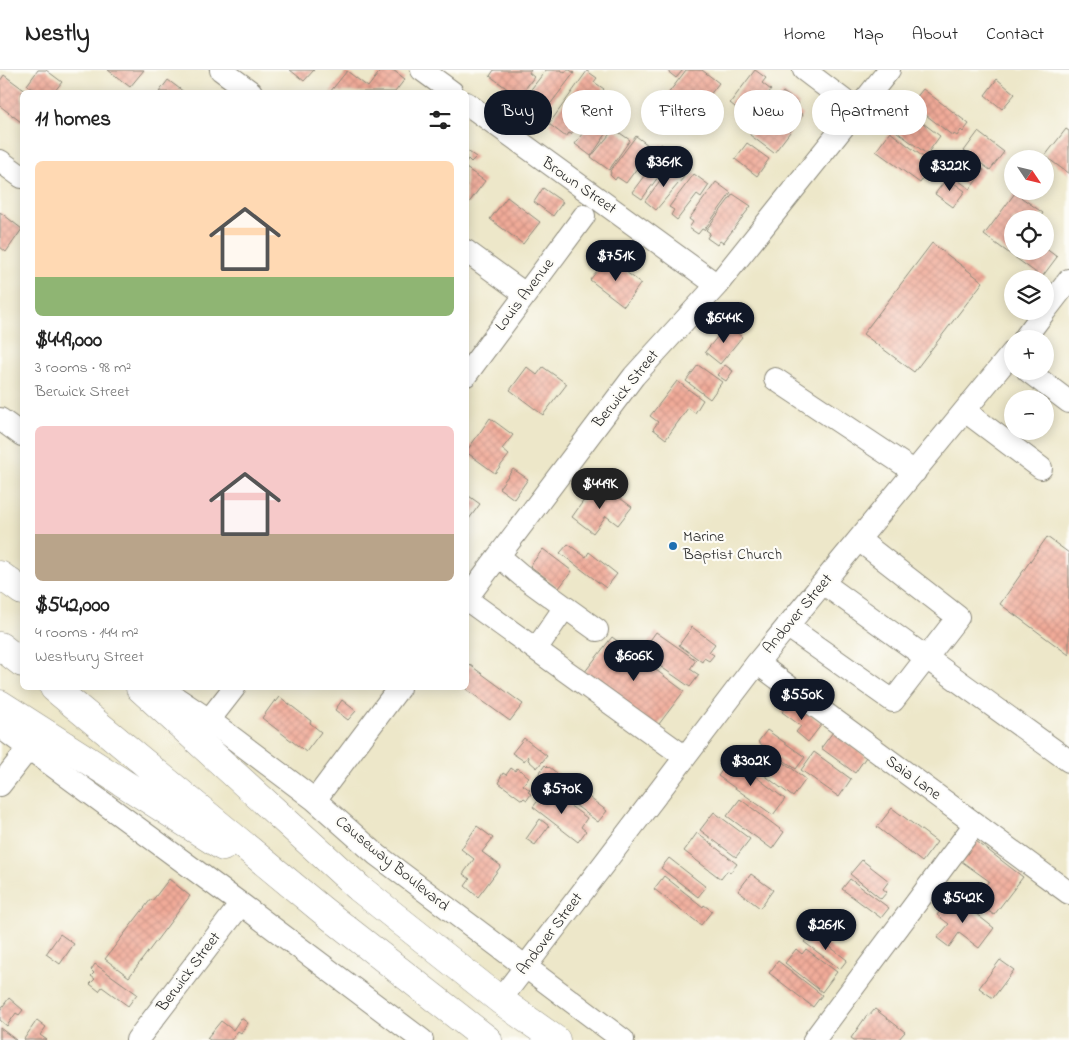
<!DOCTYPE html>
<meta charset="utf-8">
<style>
:root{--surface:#fff;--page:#f6f6f6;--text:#222;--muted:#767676;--line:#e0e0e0;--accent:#111827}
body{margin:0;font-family:"Indie Flower",sans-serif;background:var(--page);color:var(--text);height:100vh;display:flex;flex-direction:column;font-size:19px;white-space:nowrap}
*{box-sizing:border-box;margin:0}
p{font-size:16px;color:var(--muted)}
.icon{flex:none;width:28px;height:28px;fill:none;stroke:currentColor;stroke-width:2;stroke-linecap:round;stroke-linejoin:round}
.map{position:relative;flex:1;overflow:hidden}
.side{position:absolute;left:20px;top:20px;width:449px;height:600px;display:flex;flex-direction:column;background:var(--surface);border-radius:8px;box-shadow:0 2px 12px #0003}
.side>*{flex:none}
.banner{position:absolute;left:484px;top:20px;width:475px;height:45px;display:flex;gap:10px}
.needle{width:32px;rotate:125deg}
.buttons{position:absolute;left:1004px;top:80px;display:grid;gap:10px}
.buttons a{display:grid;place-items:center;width:50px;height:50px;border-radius:50%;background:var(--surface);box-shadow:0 2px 12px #0003;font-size:25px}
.price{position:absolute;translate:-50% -42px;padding:0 11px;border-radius:18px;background:var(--accent);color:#fff;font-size:16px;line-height:32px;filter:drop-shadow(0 1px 2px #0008)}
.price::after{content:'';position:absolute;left:50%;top:30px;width:15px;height:11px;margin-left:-8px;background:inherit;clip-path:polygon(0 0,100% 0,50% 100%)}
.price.active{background:#222;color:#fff}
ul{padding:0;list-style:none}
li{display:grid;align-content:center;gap:10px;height:265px;padding:0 15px}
li span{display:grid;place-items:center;height:155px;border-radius:8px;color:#555}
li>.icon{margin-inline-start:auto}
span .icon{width:90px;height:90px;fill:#fffc;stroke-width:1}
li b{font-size:21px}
h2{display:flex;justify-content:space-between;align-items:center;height:60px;padding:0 15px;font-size:21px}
.pill{padding:0 18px;border-radius:22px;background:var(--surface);box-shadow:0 2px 12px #0003;font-size:18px;line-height:45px}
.pill.active{background:var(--accent);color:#fff}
header{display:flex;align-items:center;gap:30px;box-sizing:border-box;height:70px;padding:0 25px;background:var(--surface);border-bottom:1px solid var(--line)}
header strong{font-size:24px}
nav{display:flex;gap:28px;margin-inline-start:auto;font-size:18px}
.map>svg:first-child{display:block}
</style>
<header>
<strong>Nestly</strong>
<nav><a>Home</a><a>Map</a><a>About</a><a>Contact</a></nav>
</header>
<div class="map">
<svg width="1069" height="970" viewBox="0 0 1069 970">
<defs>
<pattern id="building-cross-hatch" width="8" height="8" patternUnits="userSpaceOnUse" patternTransform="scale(1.25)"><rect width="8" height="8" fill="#f0aa98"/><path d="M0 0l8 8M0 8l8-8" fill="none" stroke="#ce9283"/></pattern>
</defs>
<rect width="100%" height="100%" fill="#fdfcf7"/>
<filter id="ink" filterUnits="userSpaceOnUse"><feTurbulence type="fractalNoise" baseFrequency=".02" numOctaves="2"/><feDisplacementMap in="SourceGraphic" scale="10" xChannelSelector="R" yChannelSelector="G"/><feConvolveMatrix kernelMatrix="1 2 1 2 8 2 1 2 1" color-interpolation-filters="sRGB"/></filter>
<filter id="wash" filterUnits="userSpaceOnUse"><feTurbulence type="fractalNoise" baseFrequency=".0096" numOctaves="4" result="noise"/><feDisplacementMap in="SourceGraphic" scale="20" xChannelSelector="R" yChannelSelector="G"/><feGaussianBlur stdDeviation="1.12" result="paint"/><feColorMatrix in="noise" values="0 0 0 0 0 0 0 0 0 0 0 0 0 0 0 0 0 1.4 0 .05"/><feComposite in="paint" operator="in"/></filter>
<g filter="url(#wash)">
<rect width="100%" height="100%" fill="#ede7c9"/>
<g id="blocks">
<!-- building -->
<path fill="url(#building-cross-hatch)" d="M38 0H46L62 12 54 22H38L27 15Z
M108 0H144L130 17Z
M290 0H314L304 11Z
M381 0H393L405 9 395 22H330L347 1 368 17Z
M494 0H531L529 3 534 7 520 26 514 21 513 23 490 6Z
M546 0H561L565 3 567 0H570L574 3 545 41 539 46 523 34 527 28 525 27Z
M666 0H683L676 8Z
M686 0H702L719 13 686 56 669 43 674 36 664 29Z
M755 0 766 8 762 13 771 20 749 48 730 33Z
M587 1 597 8 594 12 604 19 571 64 569 63 566 67 549 54Z
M4 5 27 22H22V51L21 52 0 36V11Z
M997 9 1015 24 1002 39 985 25Z
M168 10 184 22H159Z
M923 19 969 54 963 62 961 60 957 66 954 64 953 66 922 42 920 45 911 38 912 36 911 34Z
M783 22 799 34 795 39 803 45 774 83 750 65Z
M602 35 618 47 591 86 575 74Z
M907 41 940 66 927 84 893 59Z
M614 59 630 70 609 100 591 87Z
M1066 59 1069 61V104L1045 86Z
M890 62 926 89 922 95 929 100 920 113 876 81Z
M978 62 1004 82 990 100 964 81Z
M636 66 652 78 626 113 617 107 615 110 610 105 611 103 610 101Z
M747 73 769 89 757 106 735 89Z
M661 74 675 84 642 129 632 122 650 98 647 96 649 93 647 92Z
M466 80 476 87 471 92 468 89 466 92Z
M961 83 984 100 970 119 947 102Z
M670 97 684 107 656 140 645 131Z
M466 98 485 111 468 134 466 132Z
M694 104 709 115 701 127 697 124 677 150 671 145 674 140 669 137Z
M947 108 965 121 953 137 935 124Z
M716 112 731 123 704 160 702 159 698 164 689 158 693 152 689 149Z
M543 118 563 132 553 146 534 132Z
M1015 123 1043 143 1039 149H1012V181H1045V178L1057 187 1042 207 984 165Z
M733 124 751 136 723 173 720 171 717 175 707 168 710 163 706 160Z
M507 127 540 152 523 174 490 149Z
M0 142 22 159 6 182 0 177Z
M932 173 983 212 914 302 863 264Z
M607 188 641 213 624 236 590 210Z
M727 255 742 267 720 294 705 282Z
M698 295 722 312 710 329 686 311Z
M725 295 733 301 726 311 717 305Z
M527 297 537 305 543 297 567 314 543 345 510 320Z
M677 311 703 330 695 343 688 338 666 369 653 359 658 352 650 346Z
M490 348 513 365 502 379 509 385 495 403 466 382Z
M513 399 528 409 514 429 499 418Z
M588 419 606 432 613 423 632 437 618 455 606 446 593 463 572 447 584 430 581 428Z
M466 424 480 434 466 453Z
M1047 467 1069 483V585L1000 534Z
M568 474 586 487 589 482 617 504 606 518 560 483Z
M543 479 572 501 559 518 530 496Z
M692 557 715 574 709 582 714 585 709 591 704 588 702 592 679 575Z
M656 562 696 590 690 599 699 605 690 617 641 583Z
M612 567 684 621 656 658 584 603Z
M470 595 523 634 510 651 466 619V611L469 607 466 606V601Z
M280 627 311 651 310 653 321 662 306 682 262 648 275 630 276 632Z
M342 630 356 641 348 650 335 640Z
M791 630 822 654 808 672 796 662 801 656 782 642Z
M767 660 805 687 796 699 758 672Z
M833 662 866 687 855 703 821 678Z
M524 668 547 686 537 698 528 690 529 687 528 686 524 691 512 683Z
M766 679 806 709 793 727 747 692 754 683 759 688Z
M814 682 851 709 839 727 801 700Z
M731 688 785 729 773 745 718 706Z
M545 695 548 698 549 697 607 741 598 752 567 729 566 730 560 726 561 725 539 709 537 706Z
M511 698 515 701 517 698 529 707 523 715 530 720 528 722 531 724 527 730 524 728 522 730 499 713 500 711 499 710 503 703 506 705Z
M547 719 587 748 581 757 586 761 578 772 533 737Z
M740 729 784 762 772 779 727 746Z
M892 738 937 772 922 792 877 757Z
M714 742 750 769 736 787 700 760Z
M540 749 549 756 535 775 526 769Z
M477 756 493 768 482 782 501 796 478 827 465 816 470 809 463 804 474 789 461 779Z
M697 763 737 794 731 802 727 801 721 809 684 781Z
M976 771 1023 807 994 845 974 831 989 811 961 791Z
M669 788 706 817 698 827 661 798Z
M862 790 889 811 883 819 887 822 881 829 850 804Z
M751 804 773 820 760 838 738 821Z
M664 806 703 837 704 835 712 841 701 855 654 819Z
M169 809 190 826 129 907 105 889 151 829 152 831Z
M850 809 889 838 881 848 842 819Z
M952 825 994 858 979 878 959 863 949 877 937 868 949 854 937 845Z
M812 863 847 890 840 899 804 872Z
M60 864 74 874 60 894 46 884Z
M796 879 802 884 806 879 837 902 822 922 785 893Z
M1000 890 1014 900 993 928 979 918Z
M778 891 822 925 813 937 769 903Z
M95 894 137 924 128 936 102 917 99 921 90 914 95 909 91 906 94 903 91 900Z
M9 928 23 940 19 945 16 943 7 956 0 950V940Z
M875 939 905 962 898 970H854L851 968 867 945 869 946Z
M241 948 248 953 241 963 238 961 231 970H210L207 968 221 951 233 960Z
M37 950 46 957 40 965 47 970H25L24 969Z
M0 958 16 970H0Z"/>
</g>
</g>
<g filter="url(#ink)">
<use href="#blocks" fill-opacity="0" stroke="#8c897a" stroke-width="1"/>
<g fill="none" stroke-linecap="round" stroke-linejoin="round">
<!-- minor casing -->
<g stroke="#8c897a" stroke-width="24">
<path id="minor" d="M221 0 251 22
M422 0 452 22
M804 0 858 41
M466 33 717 215
M0 91 22 107
M466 181 525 224
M1045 241 1069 210
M1024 269 1045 241
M1028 301 1069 332
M466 305 584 146
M775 309 915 402
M965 341 1041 398
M0 349 22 365
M499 486 521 505 565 537 536 579
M823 513 1069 691
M466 529 634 306 717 215 889 0
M466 529 685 687
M565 537 597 560
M787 556 893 631 958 547 859 470
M757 593 1069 823
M161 618 209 650 315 730 377 785 623 970
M209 650 234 618
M0 657 241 834 422 970
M0 715 29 678
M315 730 399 618
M500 930 757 593 1012 283
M137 970 241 834
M814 970 975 754"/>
</g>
<!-- highway casing -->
<g stroke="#8c897a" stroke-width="29">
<path id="highway" d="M0 505 22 521
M0 576 22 593
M54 618 322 840 488 970
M140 618 359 818 500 930 556 970
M0 634 223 777"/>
</g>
<!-- minor -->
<use href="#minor" stroke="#fff" stroke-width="22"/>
<!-- highway -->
<use href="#highway" stroke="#fff" stroke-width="28"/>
</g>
</g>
<!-- markers -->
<circle fill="#1f6fb2" stroke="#fdfcf7" stroke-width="2" cx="673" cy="476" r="5"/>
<g text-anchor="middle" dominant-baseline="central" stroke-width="4.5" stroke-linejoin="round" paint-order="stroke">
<!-- street labels -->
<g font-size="16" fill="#2b2b2b" stroke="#fdfcf7">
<text transform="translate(579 116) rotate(35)">Brown Street</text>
<text transform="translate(525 225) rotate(-53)">Louis Avenue</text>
<text transform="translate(626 319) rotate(-51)">Berwick Street</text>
<text transform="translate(798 544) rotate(-50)">Andover Street</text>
<text transform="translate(913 708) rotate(36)">Saia Lane</text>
<text transform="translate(392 794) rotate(39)">Causeway Boulevard</text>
<text transform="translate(550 864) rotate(-53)">Andover Street</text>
<text transform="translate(189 902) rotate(-53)">Berwick Street</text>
</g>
<!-- poi labels -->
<g font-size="16" fill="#2b2b2b" stroke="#fdfcf7" text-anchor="start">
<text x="683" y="467">Marine<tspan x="683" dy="18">Baptist Church</tspan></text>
</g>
</g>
</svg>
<div class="buttons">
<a><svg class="needle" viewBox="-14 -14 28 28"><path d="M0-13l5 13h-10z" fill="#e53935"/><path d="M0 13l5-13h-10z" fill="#767676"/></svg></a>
<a><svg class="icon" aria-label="locate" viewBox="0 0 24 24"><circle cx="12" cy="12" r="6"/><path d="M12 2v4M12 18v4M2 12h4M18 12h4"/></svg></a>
<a><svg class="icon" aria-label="layers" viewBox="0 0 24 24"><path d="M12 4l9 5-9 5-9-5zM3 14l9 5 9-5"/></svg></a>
<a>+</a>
<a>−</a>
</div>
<b class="price" style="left:664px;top:118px">$361K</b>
<b class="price" style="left:950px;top:122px">$322K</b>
<b class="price" style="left:616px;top:212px">$751K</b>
<b class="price" style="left:724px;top:274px">$644K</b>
<b class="price active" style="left:600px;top:440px">$449K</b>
<b class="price" style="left:634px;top:612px">$606K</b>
<b class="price" style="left:802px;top:651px">$550K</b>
<b class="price" style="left:751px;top:717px">$302K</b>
<b class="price" style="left:562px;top:745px">$570K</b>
<b class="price" style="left:963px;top:854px">$542K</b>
<b class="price" style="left:826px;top:881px">$261K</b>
<div class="banner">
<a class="pill active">Buy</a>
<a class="pill">Rent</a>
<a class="pill">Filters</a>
<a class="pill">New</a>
<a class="pill">Apartment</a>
</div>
<section class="side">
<h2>11 homes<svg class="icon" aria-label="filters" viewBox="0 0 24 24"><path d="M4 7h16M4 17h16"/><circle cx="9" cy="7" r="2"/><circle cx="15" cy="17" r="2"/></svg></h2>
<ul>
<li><span style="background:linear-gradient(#ffd9b3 75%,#8fb573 0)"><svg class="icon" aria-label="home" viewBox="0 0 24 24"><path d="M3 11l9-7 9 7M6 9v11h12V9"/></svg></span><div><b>$449,000</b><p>3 rooms · 98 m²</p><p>Berwick Street</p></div></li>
<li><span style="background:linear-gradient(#f6c9c9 70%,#b9a48a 0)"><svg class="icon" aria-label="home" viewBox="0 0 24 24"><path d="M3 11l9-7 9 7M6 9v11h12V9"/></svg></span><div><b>$542,000</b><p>4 rooms · 144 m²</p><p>Westbury Street</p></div></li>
</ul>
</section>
</div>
